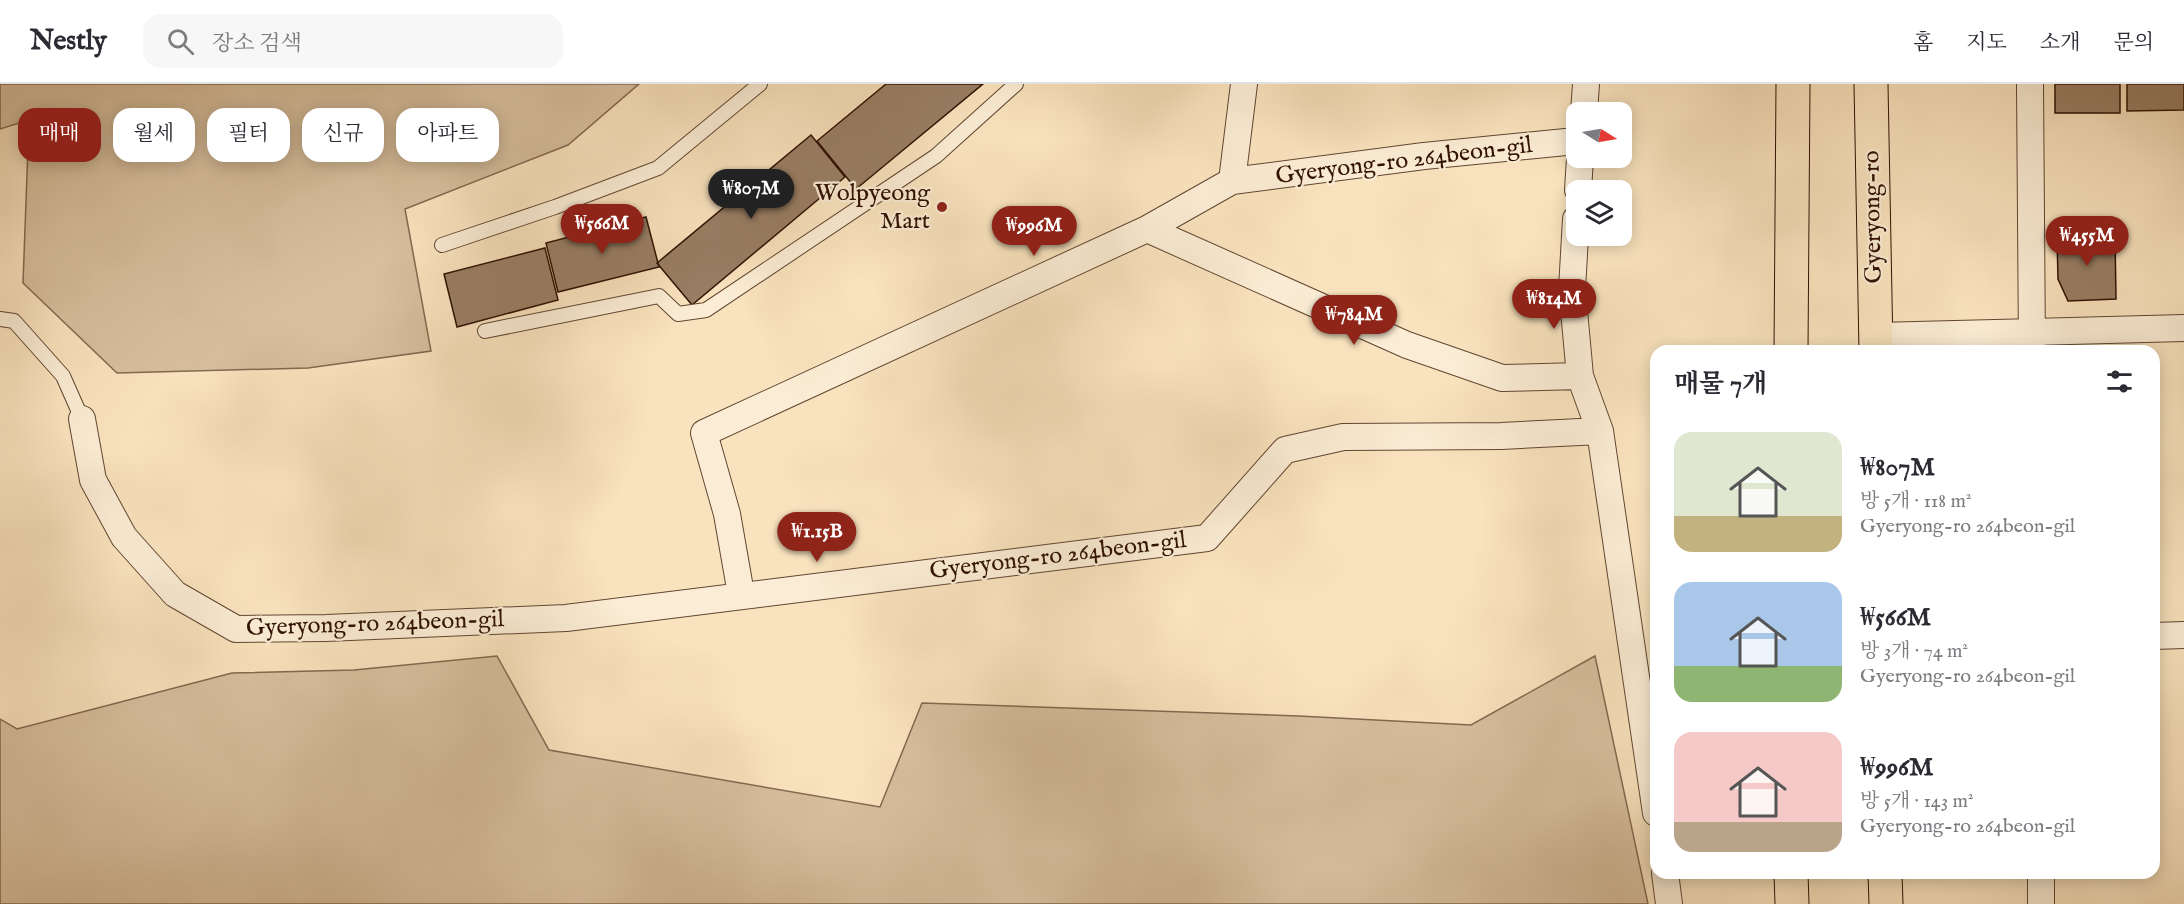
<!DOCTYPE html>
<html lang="ko">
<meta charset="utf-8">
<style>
:root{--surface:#fff;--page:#f7f7f7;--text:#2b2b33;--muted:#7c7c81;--line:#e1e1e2;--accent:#8f2418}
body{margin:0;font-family:"IM FELL English","Noto Serif KR",serif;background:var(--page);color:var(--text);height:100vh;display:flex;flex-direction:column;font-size:22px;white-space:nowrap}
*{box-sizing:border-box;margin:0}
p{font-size:20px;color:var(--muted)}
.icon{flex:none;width:33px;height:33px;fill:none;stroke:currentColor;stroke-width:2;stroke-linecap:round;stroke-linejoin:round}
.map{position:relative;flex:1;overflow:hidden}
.details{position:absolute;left:1650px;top:261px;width:510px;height:534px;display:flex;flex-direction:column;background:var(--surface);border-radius:18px;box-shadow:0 3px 15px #0003}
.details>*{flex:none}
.guide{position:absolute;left:18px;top:24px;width:570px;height:54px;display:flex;gap:12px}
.needle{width:39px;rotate:101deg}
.tools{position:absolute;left:1566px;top:18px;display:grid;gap:12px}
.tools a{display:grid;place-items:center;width:66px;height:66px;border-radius:12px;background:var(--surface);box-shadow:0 3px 15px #0003;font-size:30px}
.price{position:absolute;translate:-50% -51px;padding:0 14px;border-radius:21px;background:var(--accent);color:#fff;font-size:20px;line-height:39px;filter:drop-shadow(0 2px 3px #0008)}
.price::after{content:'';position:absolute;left:50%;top:36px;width:18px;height:14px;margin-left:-9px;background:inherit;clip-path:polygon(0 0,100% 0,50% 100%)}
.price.selected{background:#222;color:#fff}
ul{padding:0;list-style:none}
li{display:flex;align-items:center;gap:18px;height:150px;padding:0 24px}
li span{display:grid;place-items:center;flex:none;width:168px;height:120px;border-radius:18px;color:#555}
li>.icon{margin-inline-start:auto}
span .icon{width:72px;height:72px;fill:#fffc;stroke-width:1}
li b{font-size:26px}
h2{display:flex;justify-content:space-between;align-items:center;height:72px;padding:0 24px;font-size:26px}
.chip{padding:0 21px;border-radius:18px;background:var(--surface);box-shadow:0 3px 15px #0003;font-size:21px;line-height:54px}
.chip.selected{background:var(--accent);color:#fff}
header{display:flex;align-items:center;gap:36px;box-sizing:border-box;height:84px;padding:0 30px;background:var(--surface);border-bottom:2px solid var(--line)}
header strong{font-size:28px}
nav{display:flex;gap:33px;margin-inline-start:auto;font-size:21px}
.search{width:420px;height:54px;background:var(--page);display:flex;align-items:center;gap:15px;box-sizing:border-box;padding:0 21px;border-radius:18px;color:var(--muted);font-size:22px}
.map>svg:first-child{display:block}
</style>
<header>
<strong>Nestly</strong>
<div class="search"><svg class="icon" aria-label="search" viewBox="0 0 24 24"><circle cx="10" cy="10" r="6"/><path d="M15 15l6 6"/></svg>장소 검색</div>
<nav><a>홈</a><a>지도</a><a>소개</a><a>문의</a></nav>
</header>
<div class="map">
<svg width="2184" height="820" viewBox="0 0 2184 820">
<rect width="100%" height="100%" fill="#f9e3be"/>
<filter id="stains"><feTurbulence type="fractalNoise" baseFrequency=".00333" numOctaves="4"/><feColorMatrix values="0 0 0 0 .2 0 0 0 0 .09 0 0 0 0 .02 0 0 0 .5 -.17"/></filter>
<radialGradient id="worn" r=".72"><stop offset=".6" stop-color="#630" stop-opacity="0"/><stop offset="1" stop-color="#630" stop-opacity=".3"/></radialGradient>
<!-- green -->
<path fill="#d7bf9e" stroke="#846850" stroke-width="1.5" d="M0 0H639L568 61 405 125 431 267 308 284 117 289 23 199 29 36 0 45Z
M497 572 549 666 880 723 922 619 1299 632 1471 641 1595 572 1648 820H0V635L17 645 232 589 354 586Z"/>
<!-- building -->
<path fill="#997e64" stroke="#301102" stroke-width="1.5" d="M886 0H983L856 105 817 57Z
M2055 0H2120V29H2055Z
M2127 0H2184V26L2127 27Z
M811 51 845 93 692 221 657 179Z
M646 133 659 183 558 208 546 159Z
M2115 151 2116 215 2068 217 2058 195 2057 153Z
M545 164 558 216 457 243 444 190Z"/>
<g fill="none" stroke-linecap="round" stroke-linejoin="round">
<!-- lane casing -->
<g stroke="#624631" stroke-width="16">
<path id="lane" d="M442 161 555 123 658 84 760 0
M0 235 14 237 63 292 82 335
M485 247 659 212 678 230 706 226 936 72 1016 0"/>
</g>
<!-- street casing -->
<g stroke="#624631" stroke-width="28">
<path id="street" d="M2030 0 2032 267
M1584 28 1586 0
M1232 97 1244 0
M1578 106 1580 74
M1576 135 1572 205 1580 292 1600 347 1656 729
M1147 145 1407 261 1502 294 1580 292
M1876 252 2184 244
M82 335 93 396 124 453 175 510 236 545 326 544 566 534 1207 454 1285 366 1343 353 1501 352 1600 347
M741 510 727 430 704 349 1147 145 1232 97 1424 72 1576 57
M2154 552 2184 551
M1665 789 1669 820
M2041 789V820"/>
</g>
<!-- primary casing -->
<g stroke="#301102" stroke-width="35">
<path id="primary" d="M1871 0 1876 267
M1791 267 1793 0
M1791 789 1792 820
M1885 789 1886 820"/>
</g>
<!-- lane -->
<use href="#lane" stroke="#fbedd5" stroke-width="14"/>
<!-- street -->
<use href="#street" stroke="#fbedd5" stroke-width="26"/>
<!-- primary -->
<use href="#primary" stroke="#f9e3be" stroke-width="33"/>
</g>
<!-- markers -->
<circle fill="#8f2418" stroke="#fbedd5" stroke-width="2" cx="942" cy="123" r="6"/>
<g text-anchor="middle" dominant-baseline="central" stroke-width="4.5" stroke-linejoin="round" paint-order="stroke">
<!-- street labels -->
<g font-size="24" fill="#301102" stroke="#fbedd5">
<text transform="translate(1404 77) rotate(-7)">Gyeryong-ro 264beon-gil</text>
<text transform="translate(1873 133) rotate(-91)">Gyeryong-ro</text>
<text transform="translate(1058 472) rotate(-7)">Gyeryong-ro 264beon-gil</text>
<text transform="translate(375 540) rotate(-2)">Gyeryong-ro 264beon-gil</text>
</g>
<!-- poi labels -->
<g font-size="24" fill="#301102" stroke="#fbedd5" text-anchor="end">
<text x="930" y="109">Wolpyeong<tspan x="930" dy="28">Mart</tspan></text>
</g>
</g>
<rect width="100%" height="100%" filter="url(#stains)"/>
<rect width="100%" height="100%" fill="url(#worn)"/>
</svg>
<div class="tools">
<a><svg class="needle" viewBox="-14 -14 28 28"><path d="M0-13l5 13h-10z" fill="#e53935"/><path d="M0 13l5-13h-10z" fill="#7c7c81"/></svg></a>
<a><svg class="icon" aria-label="layers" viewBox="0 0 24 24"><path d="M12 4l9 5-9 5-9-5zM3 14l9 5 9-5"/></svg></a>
</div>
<b class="price selected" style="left:751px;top:136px">₩807M</b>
<b class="price" style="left:602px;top:171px">₩566M</b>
<b class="price" style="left:1034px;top:173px">₩996M</b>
<b class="price" style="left:2087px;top:183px">₩455M</b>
<b class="price" style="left:1554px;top:246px">₩814M</b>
<b class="price" style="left:1354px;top:262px">₩784M</b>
<b class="price" style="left:817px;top:479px">₩1.15B</b>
<div class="guide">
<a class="chip selected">매매</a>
<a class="chip">월세</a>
<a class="chip">필터</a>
<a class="chip">신규</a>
<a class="chip">아파트</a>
</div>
<section class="details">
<h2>매물 7개<svg class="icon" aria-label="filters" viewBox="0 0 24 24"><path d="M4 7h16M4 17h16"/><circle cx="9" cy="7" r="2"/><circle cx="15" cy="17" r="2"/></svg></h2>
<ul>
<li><span style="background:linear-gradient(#dfe7d0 70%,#c2b280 0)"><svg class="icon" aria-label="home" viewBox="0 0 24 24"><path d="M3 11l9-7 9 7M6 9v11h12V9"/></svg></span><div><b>₩807M</b><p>방 5개 · 118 m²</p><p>Gyeryong-ro 264beon-gil</p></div></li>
<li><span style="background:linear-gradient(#a9c7e8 70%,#8fb573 0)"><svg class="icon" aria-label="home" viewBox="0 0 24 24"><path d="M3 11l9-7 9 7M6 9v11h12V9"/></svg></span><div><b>₩566M</b><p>방 3개 · 74 m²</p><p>Gyeryong-ro 264beon-gil</p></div></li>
<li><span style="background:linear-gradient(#f6c9c9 75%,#b9a48a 0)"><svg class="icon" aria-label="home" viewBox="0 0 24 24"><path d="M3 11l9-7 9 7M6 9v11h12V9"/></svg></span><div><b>₩996M</b><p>방 5개 · 143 m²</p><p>Gyeryong-ro 264beon-gil</p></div></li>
</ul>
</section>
</div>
